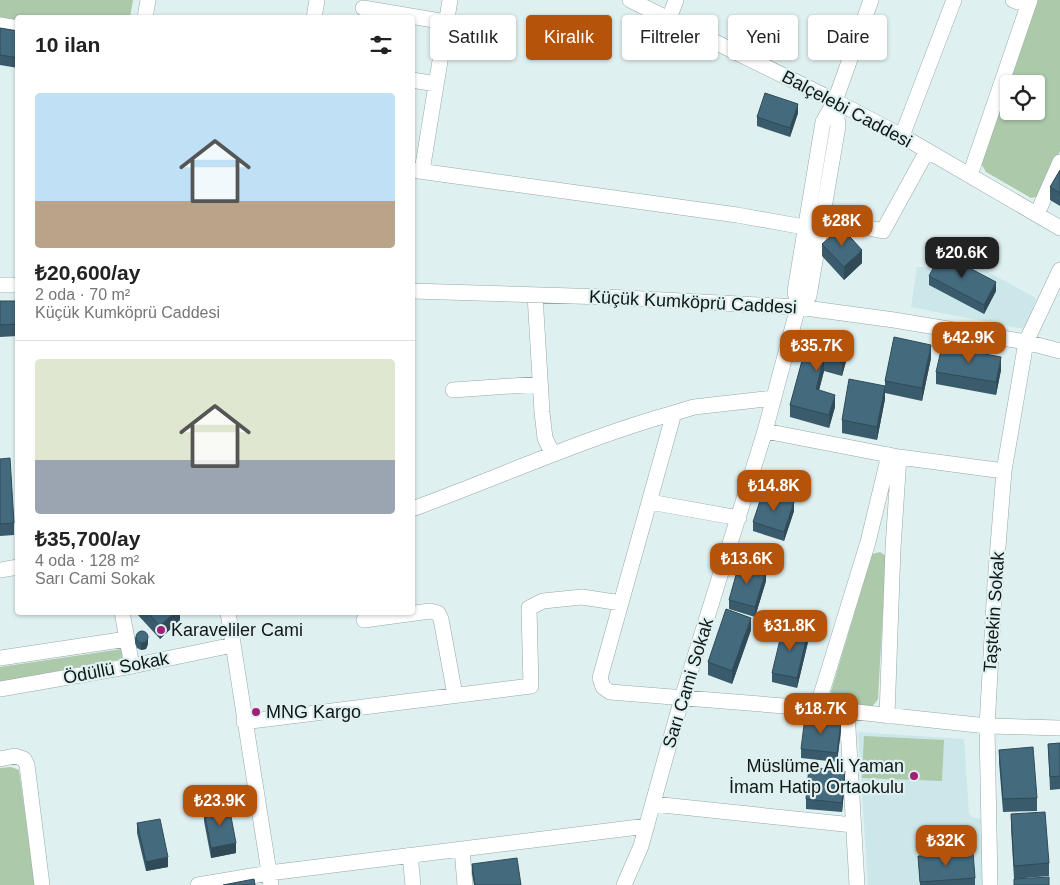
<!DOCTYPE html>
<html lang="tr">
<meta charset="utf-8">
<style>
:root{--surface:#fff;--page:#f6f6f6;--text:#222;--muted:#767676;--line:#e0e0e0;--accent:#b45309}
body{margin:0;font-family:Helvetica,sans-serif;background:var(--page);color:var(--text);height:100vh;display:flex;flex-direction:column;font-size:19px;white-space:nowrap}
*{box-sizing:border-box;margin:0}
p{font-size:16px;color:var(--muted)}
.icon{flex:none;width:28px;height:28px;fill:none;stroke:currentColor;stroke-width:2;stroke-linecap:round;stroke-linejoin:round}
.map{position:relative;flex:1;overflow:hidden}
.drawer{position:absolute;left:15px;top:15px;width:400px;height:600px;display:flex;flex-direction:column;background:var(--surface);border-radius:5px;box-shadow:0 1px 4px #0004}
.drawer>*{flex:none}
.guide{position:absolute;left:430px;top:15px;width:475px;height:45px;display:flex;gap:10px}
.controls{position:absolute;left:1000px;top:75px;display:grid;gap:10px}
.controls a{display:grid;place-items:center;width:45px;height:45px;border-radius:5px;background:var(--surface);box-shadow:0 1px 4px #0004;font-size:25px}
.price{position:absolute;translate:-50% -42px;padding:0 11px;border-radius:10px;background:var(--accent);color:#fff;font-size:16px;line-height:32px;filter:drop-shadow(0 1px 2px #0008)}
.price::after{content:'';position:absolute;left:50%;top:30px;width:15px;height:11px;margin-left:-8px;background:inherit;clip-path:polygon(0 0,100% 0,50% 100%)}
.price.current{background:#222;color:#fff}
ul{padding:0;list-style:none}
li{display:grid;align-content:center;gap:10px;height:265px;padding:0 20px}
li+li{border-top:1px solid var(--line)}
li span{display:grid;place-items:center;height:155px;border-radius:5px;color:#555}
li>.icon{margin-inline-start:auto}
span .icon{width:90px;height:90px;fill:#fffc;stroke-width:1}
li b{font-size:21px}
h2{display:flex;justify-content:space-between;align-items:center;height:60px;padding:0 20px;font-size:21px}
.tag{padding:0 18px;border-radius:5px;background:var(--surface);box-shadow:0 1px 4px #0004;font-size:18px;line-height:45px}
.tag.current{background:var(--accent);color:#fff}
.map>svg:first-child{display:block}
</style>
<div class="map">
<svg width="1060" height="885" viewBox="0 0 1060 885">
<rect width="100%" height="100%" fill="#dff0f1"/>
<!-- built -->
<path fill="#cce7e9" d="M934 243 1036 298 1029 330 911 307 917 267H928Z
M858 732 964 739 969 813 972 817 981 819 985 885H868Z"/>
<!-- green -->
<path fill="#acc9aa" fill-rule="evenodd" d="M0 0H133L130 17 18 18 17 20 0 18Z
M1034 0H1060V151L1040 196 1031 198 986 172 979 160ZM1009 84H1036V111H1009Z
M880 552 886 556 878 699 872 707 836 701 830 695 872 554Z
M122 649 125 656 122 659 0 682V667Z
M864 736 944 740 942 781 862 778Z
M11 767 19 770 35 885H0V768Z"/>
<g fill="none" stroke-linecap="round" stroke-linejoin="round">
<!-- minor casing -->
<g stroke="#97a7a8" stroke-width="16">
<path id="minor" d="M630 0 835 101 902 136 1060 228
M1013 0 1018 2
M363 8 446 22
M145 18 148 0
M314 18 317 0
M669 19 676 0
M0 25 18 28
M412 80 436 84
M902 136 954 0
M412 170 737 215 804 227
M422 171 450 0
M970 175 1030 0
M1037 214 1060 162
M822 218 883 231 927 151
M0 285H18
M412 291 606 297 798 307 894 320 1026 342 1060 351
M535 295 542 412 545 438 552 453
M798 307 809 296 838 126 835 101
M453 390 540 384
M674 413 694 407 774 398
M765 431 899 457 1004 471
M650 502 739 518
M412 509C500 477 584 438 674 413L600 678 603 687 610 692 847 711 987 726 1060 728
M0 570 18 567
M122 612 132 666
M228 612 271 885
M364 620 430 611 438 613 441 619 455 695
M0 658 127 639
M0 689 132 666 233 645
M817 708 868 542 889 455
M847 711 857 885
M887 716 893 548 899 457
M244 722 531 686 529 608 543 601 582 597 621 603
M0 759 15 756 24 759 27 765 42 885
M653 804 853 825
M462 849 465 885
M410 855 413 885
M198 885 269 873 647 826
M624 885 641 846 682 698 765 431 798 307 795 291 823 122 835 101 871 0
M990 885 987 726 995 584 1004 471 1026 342 1060 270"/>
</g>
<!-- minor -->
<use href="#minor" stroke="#fff" stroke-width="15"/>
</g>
<!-- wall -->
<path fill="#3a5b6c" d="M0 28 18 31V68L0 65Z
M798 113 790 137 757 126V117Z
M1060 170V206L1050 200V187Z
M822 244 862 263 844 280 822 256Z
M929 276 996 291 984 314 929 285Z
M0 301H18V336L0 337Z
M810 331 848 354 842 376 824 371 819 390 835 407 829 428 790 417V405Z
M931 358 922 401 885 393V381Z
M1001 370 996 395 936 384V372Z
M885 399 877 440 842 433V420Z
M0 459 14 523V535L0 536Z
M794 511 784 541 753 531V522Z
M766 581 755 617 729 609V600Z
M137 612H180V620L160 639 137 614Z
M751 630 732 684 708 675V662Z
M135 637 148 644 146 649 141 650 137 648 135 643Z
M808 642 797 688 772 682V673Z
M841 730 837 762 801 758V749Z
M1060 743V789L1050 790 1048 744Z
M999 750 1037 798V811L1003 812 999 762Z
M845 781 842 812 806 809V799Z
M204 811 236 853 211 858 204 821Z
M1011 814 1049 863V876L1014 879 1011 827Z
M137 823 168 867 146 871 137 833Z
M918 856 975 878V885H920Z
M472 864 521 885H474L472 874Z"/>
<!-- shaded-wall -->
<path fill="#304a58" d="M798 104V113L790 137V128Z
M862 250V263L844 280V267Z
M996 282V291L984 314V305Z
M848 341V354L842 376V363Z
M931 345V358L922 401V388Z
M1001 357V370L996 395V382Z
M824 358V371L816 402V389Z
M885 386V399L877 440V427Z
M835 395V407L829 428V415Z
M794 502V511L784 541V532Z
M766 571V581L755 617V607Z
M175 612H180V620L160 639V626Z
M751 618V630L732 684V671Z
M808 632V642L797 688V678Z
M148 638V644L146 649 141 650V644Z
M841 721V730L837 762V753Z
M845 771V781L842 812V803Z
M236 843V853L211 858V848Z
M168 857V867L146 871V862Z"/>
<!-- building -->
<path fill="#446a7d" stroke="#304a58" d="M162 16 173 18H162Z
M0 28 18 31V58L0 55Z
M765 93 798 104 790 128 757 117Z
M1060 170V193L1050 187Z
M841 227 862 250 844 267 822 244Z
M941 253 996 282 984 305 929 276Z
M0 301H18V324L0 325Z
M810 331 848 341 842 363 824 358 816 389 835 395 829 415 790 405Z
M894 337 931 345 922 388 885 381Z
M942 346 1001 357 996 382 936 372Z
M849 379 885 386 877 427 842 420Z
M10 458 14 523 0 524V459Z
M763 492 794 502 784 532 753 522Z
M739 564 766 571 755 607 729 600Z
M726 609 751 618 732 671 708 662Z
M147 612H175L160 626Z
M783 627 808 632 797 678 772 673Z
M136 637a6 6 0 1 1 12 0a6 6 0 1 1-12 0Z
M805 717 841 721 837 753 801 749Z
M1060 743V776L1050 777 1048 744Z
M1033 747 1037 798 1003 799 999 750Z
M809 767 845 771 842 803 806 799Z
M229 806 236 843 211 848 204 811Z
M1045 812 1049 863 1014 866 1011 814Z
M160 819 168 857 146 862 137 823Z
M973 852 975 878 920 882 918 856Z
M517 858 521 885H475L472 864Z
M1049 877V885H1014V879Z
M254 879 255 885H223Z"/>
<!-- markers -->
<g fill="#9f2277" stroke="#dff0f1" stroke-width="2">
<circle cx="161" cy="630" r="5"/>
<circle cx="256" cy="712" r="5"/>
<circle cx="914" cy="776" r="5"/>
</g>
<g text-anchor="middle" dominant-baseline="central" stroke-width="4.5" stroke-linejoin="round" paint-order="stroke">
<!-- street labels -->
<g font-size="18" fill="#101616" stroke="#dff0f1">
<text transform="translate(847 109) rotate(28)">Balçelebi Caddesi</text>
<text transform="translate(693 302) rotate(3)">Küçük Kumköprü Caddesi</text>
<text transform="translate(994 612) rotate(-86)">Taştekin Sokak</text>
<text transform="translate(116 668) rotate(-11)">Ödüllü Sokak</text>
<text transform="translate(688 683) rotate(-73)">Sarı Cami Sokak</text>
</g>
<!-- poi labels -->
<g font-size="18" fill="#101616" stroke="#dff0f1" text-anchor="start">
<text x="171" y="630">Karaveliler Cami</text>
<text x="266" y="712">MNG Kargo</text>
<text x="904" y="766" text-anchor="end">Müslüme Ali Yaman<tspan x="904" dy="21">İmam Hatip Ortaokulu</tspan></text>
</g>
</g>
</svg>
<div class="controls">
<a><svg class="icon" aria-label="locate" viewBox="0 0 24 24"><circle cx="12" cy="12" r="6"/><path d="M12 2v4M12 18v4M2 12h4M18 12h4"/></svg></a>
</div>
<b class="price" style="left:842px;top:247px">₺28K</b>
<b class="price current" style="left:962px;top:279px">₺20.6K</b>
<b class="price" style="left:969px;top:364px">₺42.9K</b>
<b class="price" style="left:817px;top:372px">₺35.7K</b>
<b class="price" style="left:774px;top:512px">₺14.8K</b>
<b class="price" style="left:747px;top:585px">₺13.6K</b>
<b class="price" style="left:790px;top:652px">₺31.8K</b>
<b class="price" style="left:821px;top:735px">₺18.7K</b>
<b class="price" style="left:220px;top:827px">₺23.9K</b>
<b class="price" style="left:946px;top:867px">₺32K</b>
<div class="guide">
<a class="tag">Satılık</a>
<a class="tag current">Kiralık</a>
<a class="tag">Filtreler</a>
<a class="tag">Yeni</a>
<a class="tag">Daire</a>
</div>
<section class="drawer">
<h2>10 ilan<svg class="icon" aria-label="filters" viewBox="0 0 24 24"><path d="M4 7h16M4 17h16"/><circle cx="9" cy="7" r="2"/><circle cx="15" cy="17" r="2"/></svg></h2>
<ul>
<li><span style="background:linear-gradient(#bfe0f5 70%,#b9a48a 0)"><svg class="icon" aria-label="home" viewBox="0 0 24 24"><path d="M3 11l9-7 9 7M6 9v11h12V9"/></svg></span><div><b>₺20,600/ay</b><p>2 oda · 70 m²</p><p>Küçük Kumköprü Caddesi</p></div></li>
<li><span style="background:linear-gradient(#dfe7d0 65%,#9aa5b1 0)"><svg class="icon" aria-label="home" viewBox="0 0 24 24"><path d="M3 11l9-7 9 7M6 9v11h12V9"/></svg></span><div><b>₺35,700/ay</b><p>4 oda · 128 m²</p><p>Sarı Cami Sokak</p></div></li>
</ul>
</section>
</div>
